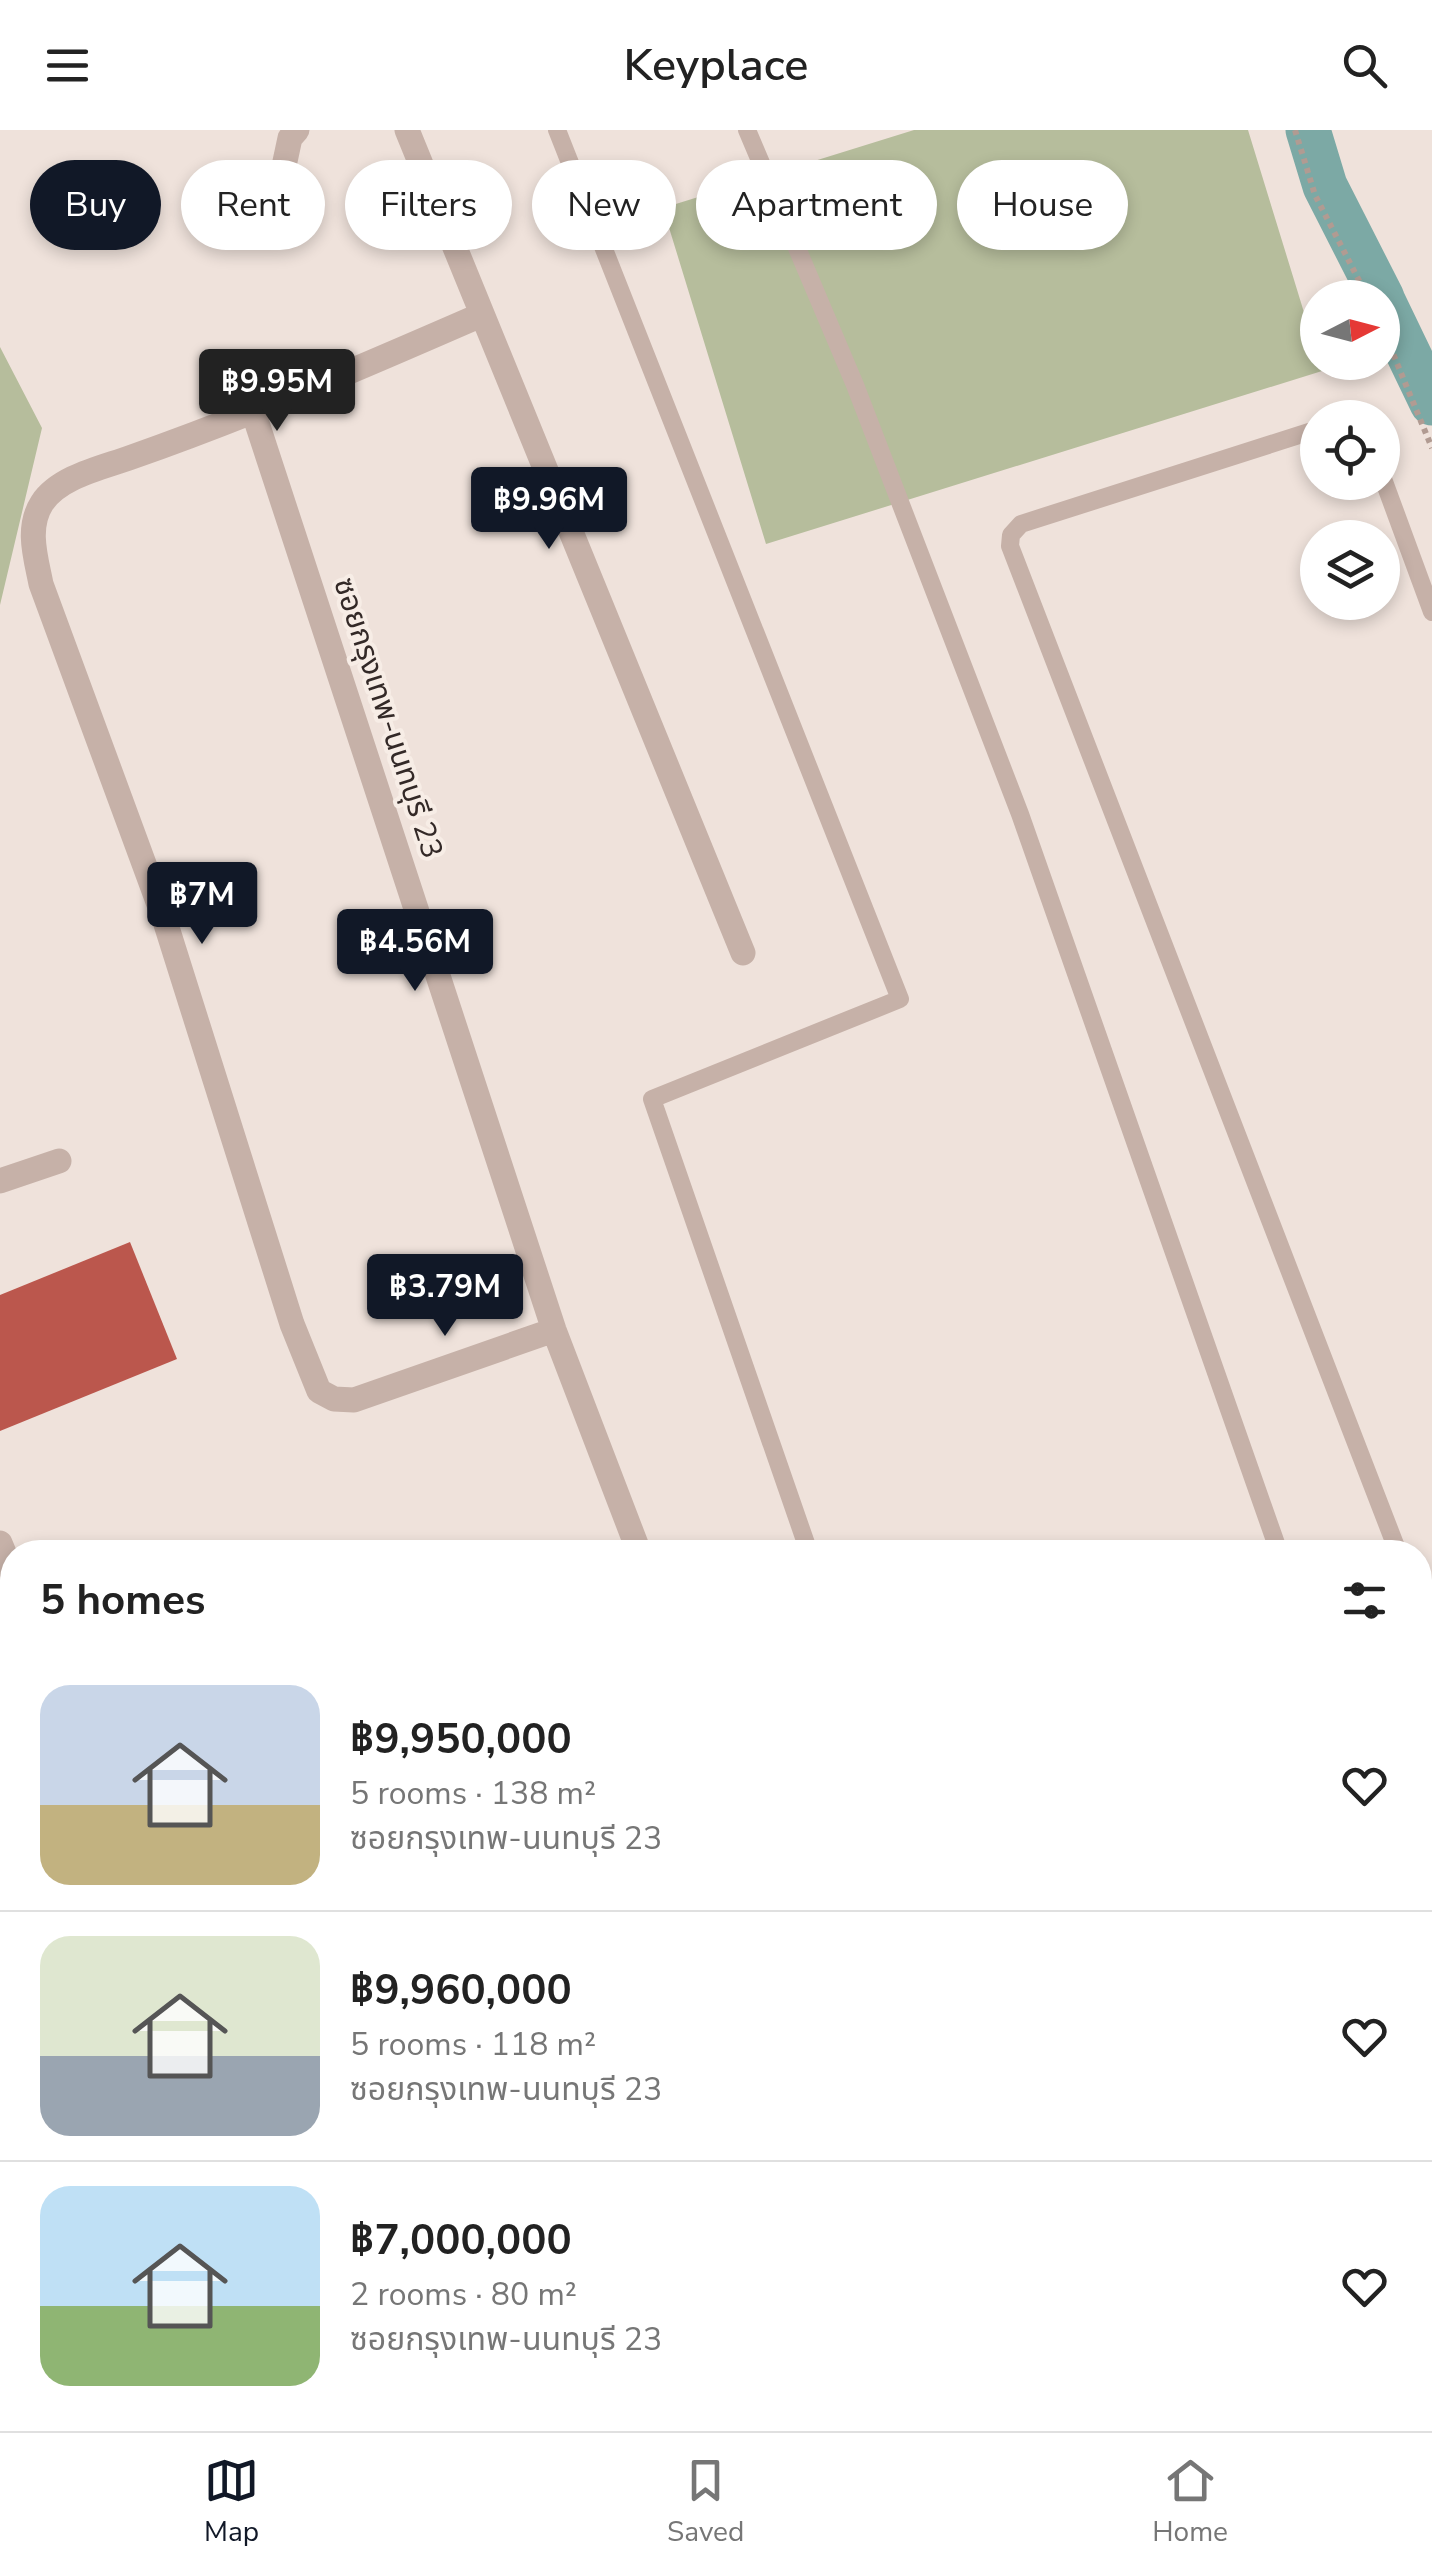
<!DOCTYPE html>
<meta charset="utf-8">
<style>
:root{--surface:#fff;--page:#f2f2f2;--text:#222;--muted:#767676;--line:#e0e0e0;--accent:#111827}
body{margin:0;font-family:"Nunito Sans","Noto Sans Thai",sans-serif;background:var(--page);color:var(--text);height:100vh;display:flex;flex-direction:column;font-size:38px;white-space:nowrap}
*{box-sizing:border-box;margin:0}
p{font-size:32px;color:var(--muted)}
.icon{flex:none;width:55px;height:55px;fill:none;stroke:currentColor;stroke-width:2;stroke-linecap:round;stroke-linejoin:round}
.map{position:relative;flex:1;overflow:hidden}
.details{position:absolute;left:0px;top:1410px;width:1432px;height:892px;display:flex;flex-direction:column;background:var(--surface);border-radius:40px 40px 0 0;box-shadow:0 5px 15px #0003}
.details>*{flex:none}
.top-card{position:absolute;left:30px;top:30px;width:1372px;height:90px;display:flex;gap:20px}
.needle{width:65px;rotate:84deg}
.buttons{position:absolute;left:1300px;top:150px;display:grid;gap:20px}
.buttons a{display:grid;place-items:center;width:100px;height:100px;border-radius:50%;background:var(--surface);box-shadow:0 5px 15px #0003;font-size:50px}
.price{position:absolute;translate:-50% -85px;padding:0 22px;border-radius:10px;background:var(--accent);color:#fff;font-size:32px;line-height:65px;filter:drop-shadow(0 2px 5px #0008)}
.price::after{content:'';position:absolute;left:50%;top:60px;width:30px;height:22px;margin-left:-15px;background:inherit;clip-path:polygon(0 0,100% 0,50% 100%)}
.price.selected{background:#222;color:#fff}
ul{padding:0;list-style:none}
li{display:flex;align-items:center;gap:30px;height:250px;padding:0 40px}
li+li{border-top:2px solid var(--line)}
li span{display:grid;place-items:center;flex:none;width:280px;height:200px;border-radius:30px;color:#555}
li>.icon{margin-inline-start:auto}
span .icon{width:120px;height:120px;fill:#fffc;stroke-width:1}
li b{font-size:42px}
h2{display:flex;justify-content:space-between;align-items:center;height:120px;padding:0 40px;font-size:42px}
.chip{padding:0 35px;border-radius:45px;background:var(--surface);box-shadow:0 5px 15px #0003;font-size:35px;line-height:90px}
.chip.selected{background:var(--accent);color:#fff}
header{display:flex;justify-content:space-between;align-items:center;height:130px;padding:0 40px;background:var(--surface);font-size:45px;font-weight:600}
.menu{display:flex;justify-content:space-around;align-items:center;height:140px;border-top:2px solid var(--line);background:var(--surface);font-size:28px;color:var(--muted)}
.menu a{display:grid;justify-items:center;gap:5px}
.menu .selected{color:var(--accent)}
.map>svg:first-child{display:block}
</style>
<header><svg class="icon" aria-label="menu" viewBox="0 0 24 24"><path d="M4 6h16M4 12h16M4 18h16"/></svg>Keyplace<svg class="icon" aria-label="search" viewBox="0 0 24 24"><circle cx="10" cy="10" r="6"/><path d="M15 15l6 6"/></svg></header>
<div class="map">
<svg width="1432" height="2301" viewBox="0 0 1432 2301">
<rect width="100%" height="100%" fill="#efe2db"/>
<!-- green -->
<path fill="#b6bd9c" d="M914 0H1248L1322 241 766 414 663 78Z
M0 217 42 298 0 475Z"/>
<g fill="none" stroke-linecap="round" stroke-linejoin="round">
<!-- canal -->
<path stroke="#7ca9a5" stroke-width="45" d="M1308 0 1325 56 1382 168
M1382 169 1432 273"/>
</g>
<!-- building -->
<path fill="#bb574d" d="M130 1112 177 1229 0 1301V1165Z"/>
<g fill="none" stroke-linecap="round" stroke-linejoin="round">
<!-- path -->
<path stroke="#b19b92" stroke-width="6" stroke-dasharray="5 5" stroke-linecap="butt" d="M1295 0 1315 65 1368 168
M1382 197 1432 318"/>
<!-- lane -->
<path stroke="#c6b1a8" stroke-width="18" d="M557 0 900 869 652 969 809 1422
M747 0 855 255 1020 684 1279 1422
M1318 299 1021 394 1011 405 1010 416 1398 1422
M1382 346 1432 482
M1420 1479 1432 1510
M1420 1809 1432 1825
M1420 1875 1432 1871"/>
<!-- street -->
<path stroke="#c6b1a8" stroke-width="25" d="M407 0 743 823
M284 36 290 8 297 0
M481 185C364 236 249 286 129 328 101 338 59 347 42 373 26 398 36 428 41 454L164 788 292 1194 319 1261 334 1269 354 1270 554 1200
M254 284 554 1200 639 1422
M0 1051 59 1031
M0 1413 12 1442
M2 2269 16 2301
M183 2290 187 2301
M483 2290 487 2301
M604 2290 608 2301
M957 2290 961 2301
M1346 2290 1350 2301
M434 2301 456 2290
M1294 2301 1320 2290"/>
</g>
<g text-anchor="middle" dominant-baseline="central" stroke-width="8" stroke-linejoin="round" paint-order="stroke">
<!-- street labels -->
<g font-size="30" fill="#332927" stroke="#f7ede6">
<text transform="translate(388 588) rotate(72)">ซอยกรุงเทพ-นนทบุรี 23</text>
</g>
</g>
</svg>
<div class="buttons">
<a><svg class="needle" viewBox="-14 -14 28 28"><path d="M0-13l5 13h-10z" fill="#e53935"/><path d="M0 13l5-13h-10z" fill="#767676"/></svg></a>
<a><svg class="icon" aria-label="locate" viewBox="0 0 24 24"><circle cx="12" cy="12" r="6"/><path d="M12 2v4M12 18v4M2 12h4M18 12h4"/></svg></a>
<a><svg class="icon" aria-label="layers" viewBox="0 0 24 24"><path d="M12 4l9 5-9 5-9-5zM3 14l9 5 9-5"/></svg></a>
</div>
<b class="price selected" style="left:277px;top:304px">฿9.95M</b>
<b class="price" style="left:549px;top:422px">฿9.96M</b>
<b class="price" style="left:202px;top:817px">฿7M</b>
<b class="price" style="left:415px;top:864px">฿4.56M</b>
<b class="price" style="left:445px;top:1209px">฿3.79M</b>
<div class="top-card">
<a class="chip selected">Buy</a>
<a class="chip">Rent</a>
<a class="chip">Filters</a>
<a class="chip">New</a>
<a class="chip">Apartment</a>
<a class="chip">House</a>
</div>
<section class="details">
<h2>5 homes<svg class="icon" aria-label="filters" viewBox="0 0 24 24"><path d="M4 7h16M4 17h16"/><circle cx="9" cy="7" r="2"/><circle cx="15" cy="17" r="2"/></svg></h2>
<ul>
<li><span style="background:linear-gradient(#c9d6e8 60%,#c2b280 0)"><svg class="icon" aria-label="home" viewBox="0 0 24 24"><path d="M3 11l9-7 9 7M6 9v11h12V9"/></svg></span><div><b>฿9,950,000</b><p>5 rooms · 138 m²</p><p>ซอยกรุงเทพ-นนทบุรี 23</p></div><svg class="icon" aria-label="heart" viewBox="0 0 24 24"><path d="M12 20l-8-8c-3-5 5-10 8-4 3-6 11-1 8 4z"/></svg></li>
<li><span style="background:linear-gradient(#dfe7d0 60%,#9aa5b1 0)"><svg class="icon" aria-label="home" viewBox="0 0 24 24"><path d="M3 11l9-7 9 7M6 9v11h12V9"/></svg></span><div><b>฿9,960,000</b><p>5 rooms · 118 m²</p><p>ซอยกรุงเทพ-นนทบุรี 23</p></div><svg class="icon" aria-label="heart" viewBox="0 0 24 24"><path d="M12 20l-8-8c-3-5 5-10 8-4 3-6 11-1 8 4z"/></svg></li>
<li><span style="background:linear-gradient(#bfe0f5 60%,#8fb573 0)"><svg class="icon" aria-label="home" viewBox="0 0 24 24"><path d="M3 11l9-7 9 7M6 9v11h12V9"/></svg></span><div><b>฿7,000,000</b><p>2 rooms · 80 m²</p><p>ซอยกรุงเทพ-นนทบุรี 23</p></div><svg class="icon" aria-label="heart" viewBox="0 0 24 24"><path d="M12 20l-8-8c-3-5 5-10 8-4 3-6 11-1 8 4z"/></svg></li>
</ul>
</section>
</div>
<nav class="menu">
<a class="selected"><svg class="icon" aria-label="map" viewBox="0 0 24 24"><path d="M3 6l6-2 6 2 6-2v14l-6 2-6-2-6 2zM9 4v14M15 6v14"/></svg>Map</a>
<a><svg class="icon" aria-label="saved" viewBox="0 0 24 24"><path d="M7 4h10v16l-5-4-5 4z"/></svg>Saved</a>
<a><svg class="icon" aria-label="home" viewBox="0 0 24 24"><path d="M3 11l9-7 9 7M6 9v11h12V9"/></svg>Home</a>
</nav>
